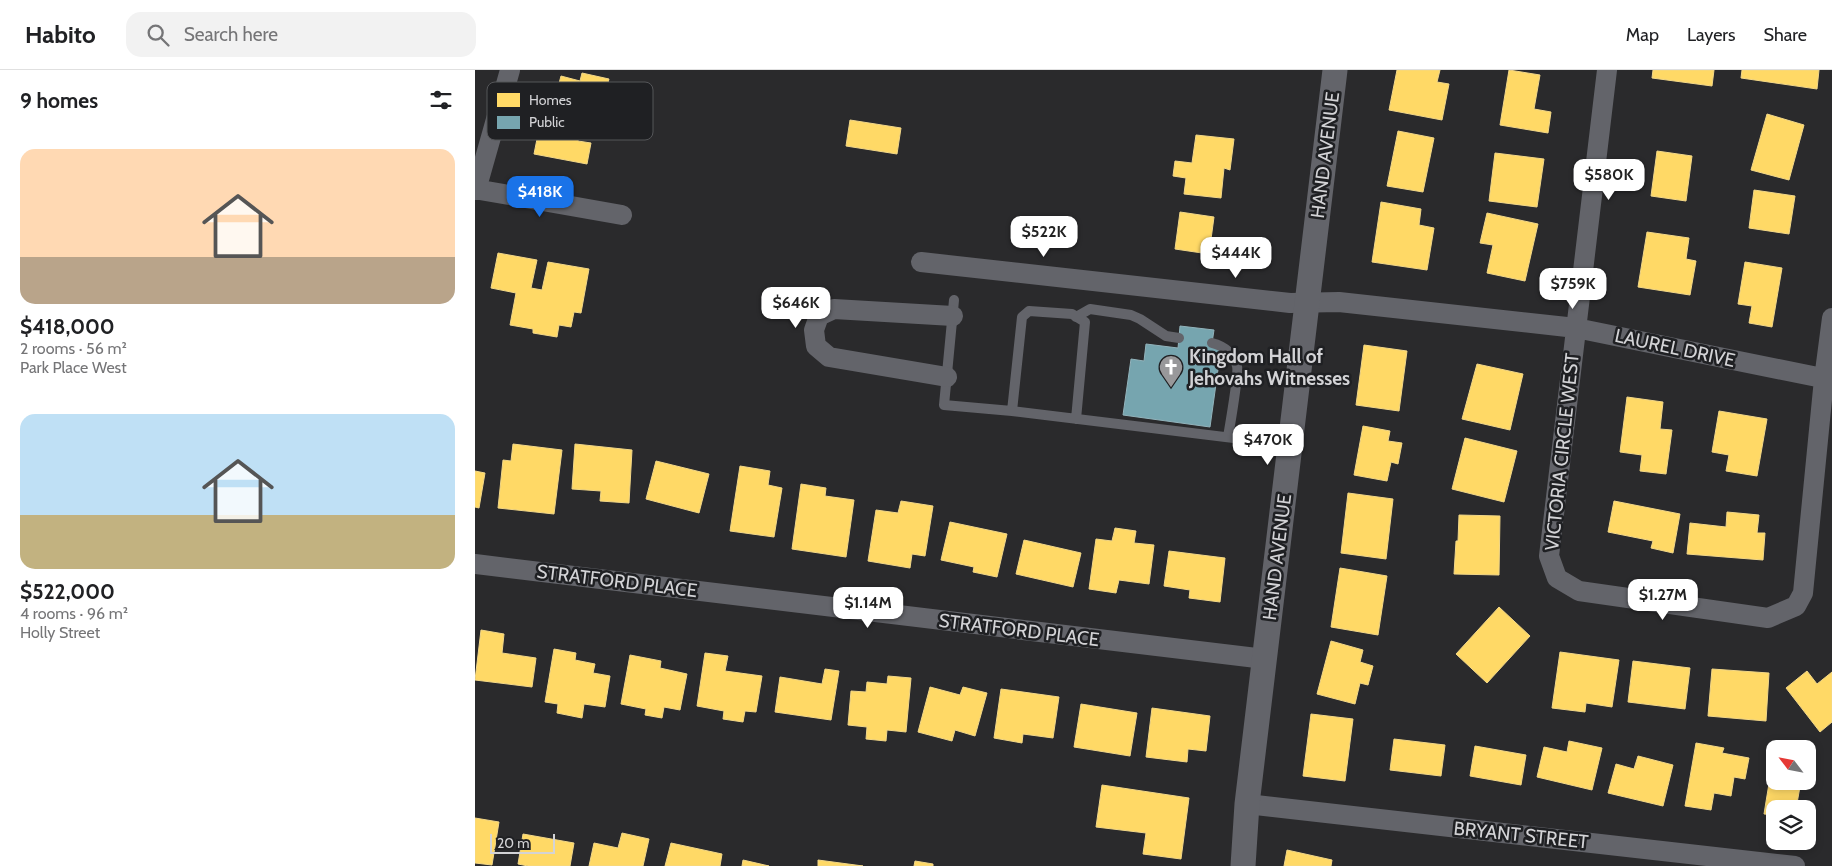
<!DOCTYPE html>
<meta charset="utf-8">
<style>
:root{--surface:#fff;--page:#f2f2f2;--text:#202124;--muted:#757577;--line:#e0e0e0;--accent:#1a73e8}
body{margin:0;font-family:Cabin,sans-serif;background:var(--page);color:var(--text);height:100vh;display:flex;flex-direction:column;font-size:19px;white-space:nowrap}
*{box-sizing:border-box;margin:0}
p{font-size:16px;color:var(--muted)}
.icon{flex:none;width:28px;height:28px;fill:none;stroke:currentColor;stroke-width:2;stroke-linecap:round;stroke-linejoin:round}
.map{position:relative;flex:1;overflow:hidden}
.panel{display:flex;flex-direction:column;background:var(--surface);width:475px}
.panel>*{flex:none}
.needle{width:32px;rotate:302deg}
.tools{position:absolute;left:1291px;top:670px;display:grid;gap:10px}
.tools a{display:grid;place-items:center;width:50px;height:50px;border-radius:10px;background:var(--surface);box-shadow:0 2px 8px #0003;font-size:25px}
.scale{position:absolute;left:15px;bottom:12px;width:65px;box-sizing:border-box;padding-left:5px;border:2px solid #d3d3d6;border-top:0;font-size:14px;line-height:18px;white-space:nowrap;color:#d3d3d6;-webkit-text-stroke:4px #1f2023;paint-order:stroke}
.price{position:absolute;translate:-50% -42px;padding:0 11px;border-radius:10px;background:#fff;color:#222;font-size:16px;line-height:32px;filter:drop-shadow(0 1px 2px #0008)}
.price::after{content:'';position:absolute;left:50%;top:30px;width:15px;height:11px;margin-left:-8px;background:inherit;clip-path:polygon(0 0,100% 0,50% 100%)}
.price.active{background:var(--accent);color:#fff}
ul{padding:0;list-style:none}
li{display:grid;align-content:center;gap:10px;height:265px;padding:0 20px}
li span{display:grid;place-items:center;height:155px;border-radius:15px;color:#555}
li>.icon{margin-inline-start:auto}
span .icon{width:90px;height:90px;fill:#fffc;stroke-width:1}
li b{font-size:21px}
h2{display:flex;justify-content:space-between;align-items:center;height:60px;padding:0 20px;font-size:21px}
header{display:flex;align-items:center;gap:30px;box-sizing:border-box;height:70px;padding:0 25px;background:var(--surface);border-bottom:1px solid var(--line)}
header strong{font-size:24px}
nav{display:flex;gap:28px;margin-inline-start:auto;font-size:18px}
.search{width:350px;height:45px;background:var(--page);display:flex;align-items:center;gap:12px;box-sizing:border-box;padding:0 18px;border-radius:15px;color:var(--muted);font-size:19px}
main{display:flex;flex:1;min-height:0}
.map>svg:first-child{display:block}
</style>
<header>
<strong>Habito</strong>
<div class="search"><svg class="icon" aria-label="search" viewBox="0 0 24 24"><circle cx="10" cy="10" r="6"/><path d="M15 15l6 6"/></svg>Search here</div>
<nav><a>Map</a><a>Layers</a><a>Share</a></nav>
</header>
<main>
<section class="panel">
<h2>9 homes<svg class="icon" aria-label="filters" viewBox="0 0 24 24"><path d="M4 7h16M4 17h16"/><circle cx="9" cy="7" r="2"/><circle cx="15" cy="17" r="2"/></svg></h2>
<ul>
<li><span style="background:linear-gradient(#ffd9b3 70%,#b9a48a 0)"><svg class="icon" aria-label="home" viewBox="0 0 24 24"><path d="M3 11l9-7 9 7M6 9v11h12V9"/></svg></span><div><b>$418,000</b><p>2 rooms · 56 m²</p><p>Park Place West</p></div></li>
<li><span style="background:linear-gradient(#bfe0f5 65%,#c2b280 0)"><svg class="icon" aria-label="home" viewBox="0 0 24 24"><path d="M3 11l9-7 9 7M6 9v11h12V9"/></svg></span><div><b>$522,000</b><p>4 rooms · 96 m²</p><p>Holly Street</p></div></li>
</ul>
</section>
<div class="map">
<svg width="1357" height="796" viewBox="0 0 1357 796">
<rect width="100%" height="100%" fill="#2a2a2c"/>
<!-- homes -->
<path fill="#ffd966" stroke="#f2d788" d="M922 0H965L962 12 974 14 967 50 914 40Z
M1034 0 1065 5 1059 39 1076 42 1073 63 1025 55Z
M1178 0H1239L1237 16 1177 8Z
M1267 0H1344L1342 19 1266 8Z
M107 3 134 9 122 54 76 43 86 6 105 11Z
M1292 44 1329 55 1314 110 1276 100Z
M375 50 426 58 422 84 371 76Z
M65 54 104 61 103 71 116 73 112 94 59 84Z
M923 61 959 68 948 122 912 116Z
M721 65 759 69 755 100 749 98 746 128 709 124 711 108 698 106 700 91 717 93Z
M1182 81 1217 86 1211 131 1176 126Z
M1020 83 1069 89 1062 137 1014 131Z
M1279 120 1320 126 1314 164 1274 158Z
M906 132 946 139 944 155 959 158 952 200 897 192Z
M705 142 739 147 734 184 700 179Z
M1012 143 1063 154 1050 211 1012 203 1018 175 1005 173Z
M1172 162 1214 168 1211 189 1221 191 1215 225 1163 217Z
M23 183 62 190 56 218 67 220 73 192 114 199 106 243 99 242 96 257 84 255 82 267 58 263V259L35 255 41 223 16 218Z
M1270 192 1307 198 1297 257 1274 253 1277 236 1263 234Z
M889 275 932 281 924 341 881 335Z
M1002 294 1048 304 1035 360 987 349Z
M1152 327 1188 332 1185 359 1197 360 1191 404 1165 401 1167 385 1145 382Z
M1244 341 1292 349 1282 406 1251 401 1254 385 1237 382Z
M888 356 915 361 913 371 927 373 923 394 916 392 912 411 879 405Z
M990 368 1042 381 1029 432 977 419Z
M38 374 87 380 79 444 23 438 28 390 36 391Z
M100 374 157 380 154 433 125 431 126 421 97 419Z
M181 391 234 404 224 443 171 429Z
M265 396 295 401 293 415 307 418 299 467 255 461Z
M0 401 10 403 4 438 0 437Z
M326 414 351 418 350 426 379 430 371 487 317 479Z
M873 423 918 429 911 489 866 483Z
M426 431 458 436 450 486 437 484 435 498 393 491 401 440 423 443Z
M1139 431 1205 444 1198 483 1176 478 1178 471 1133 462Z
M1252 442 1284 445 1282 463H1290L1288 490 1212 484 1215 453 1251 457Z
M984 445 1025 446 1024 505 979 504 981 471H983Z
M475 452 532 464 522 507 498 502 499 497 466 490Z
M640 458 661 461 659 473 679 475 674 514 644 510 641 523 614 519 621 469 637 471Z
M549 470 606 483 598 517 541 504Z
M694 481 750 488 745 532 714 528 715 520 689 516Z
M865 498 912 506 903 565 856 557Z
M1024 537 1055 566 1012 613 981 584Z
M6 560 29 564 27 583 61 588 57 617 0 610Z
M856 571 888 580 885 592 898 596 893 615 885 613 880 634 842 624Z
M79 579 101 583 100 590 120 594 118 603 135 606 130 637 109 634 107 648 82 643 83 634 70 632Z
M1085 582 1144 590 1137 637 1111 633 1110 642 1077 638Z
M230 583 253 586 250 601 287 606 281 642 270 641 268 652 248 649 249 641 222 636Z
M155 585 186 591 185 598 212 604 205 640 189 637 187 648 170 645 171 639 146 634Z
M1158 591 1215 598 1210 639 1153 632Z
M350 599 364 601 356 650 300 642 305 607 347 614Z
M1237 599 1294 603 1291 651 1233 646Z
M1332 601 1342 614 1357 602V652L1345 662 1311 618Z
M413 606 436 608 431 662 412 660 411 671 391 669 392 657 373 655 376 621 391 622 392 612 412 614Z
M455 617 485 625 488 617 512 623 500 666 480 660 477 671 443 662Z
M526 619 584 627 578 668 548 664 547 673 519 668Z
M606 634 662 643 655 686 599 677Z
M677 638 735 646 731 681 713 679 712 692 671 687Z
M836 644 878 649 870 711 828 706Z
M919 669 970 675 966 706 915 700Z
M1094 671 1127 678 1117 720 1062 707 1069 677 1092 682Z
M1221 673 1249 678 1247 683 1274 688 1270 709 1259 707 1256 726 1239 723 1236 740 1210 736Z
M1000 676 1051 685 1046 715 995 706Z
M1163 686 1198 695 1188 736 1133 723 1141 694 1159 699Z
M1298 689H1300V711H1326L1321 739H1300V745L1289 744Z
M627 715 714 728 706 789 668 784 671 763 621 757Z
M0 748 24 752 17 795 0 793Z
M147 763 174 769 168 796H114L119 773 143 778Z
M48 764 99 773 95 796H53L43 794Z
M196 773 247 784 245 796H190Z
M812 780 857 790 856 796H809Z
M268 790 294 796H267Z
M343 790 388 796H343Z
M440 791 458 794V796H439Z"/>
<!-- public -->
<path fill="#76a5af" stroke="#92b3bb" d="M705 256 739 260 737 273 746 278 735 357 648 345 656 289 669 291 671 274 703 278Z"/>
<g fill="none" stroke-linecap="round" stroke-linejoin="round">
<!-- service -->
<path stroke="#63646a" stroke-width="10" d="M479 230 469 335 537 341 815 375
M601 247 615 239 656 245 665 249 691 266 704 268
M737 273C749 276 758 283 762 296 764 304 755 355 753 367
M537 341 547 247 554 241 597 244 610 252 601 349"/>
<!-- minor -->
<path stroke="#63646a" stroke-width="20" d="M1132 0 1074 486 1082 508 1104 521 1293 548 1321 536 1328 523 1349 309 1357 248
M0 119 147 145
M1 120 35 0
M446 192 815 233 864 232 1101 258 1357 310
M472 307 354 287 341 276 339 260 344 246 359 239 478 246
M0 494 790 589
M772 734 1320 796"/>
<!-- tertiary -->
<path stroke="#63646a" stroke-width="25" d="M768 796 772 734 860 0"/>
</g>
<!-- icons -->
<defs>
<g id="church-pin" transform="scale(1.25)"><path d="M0 17L-7.5 6A9.5 9.5 0 1 1 7.5 6Z" fill="#98989a" stroke="#1f2023"/><path d="M-1.2-6h2.4v3.5h3.3v2.4h-3.3V6h-2.4V-.1h-3.3v-2.4h3.3Z" fill="#fff"/></g>
</defs>
<g fill-rule="evenodd">
<use href="#church-pin" x="696" y="297"/>
</g>
<g text-anchor="middle" dominant-baseline="central" stroke-width="5" stroke-linejoin="round" paint-order="stroke">
<!-- street labels -->
<g font-size="19" fill="#d3d3d6" stroke="#1f2023">
<text transform="translate(850 85) rotate(-83)">HAND AVENUE</text>
<text transform="translate(1200 278) rotate(12)">LAUREL DRIVE</text>
<text transform="translate(1087 382) rotate(-84)">VICTORIA CIRCLE WEST</text>
<text transform="translate(802 487) rotate(-83)">HAND AVENUE</text>
<text transform="translate(142 511) rotate(7)">STRATFORD PLACE</text>
<text transform="translate(544 560) rotate(7)">STRATFORD PLACE</text>
<text transform="translate(1046 765) rotate(6)">BRYANT STREET</text>
</g>
<!-- poi labels -->
<g font-size="19" font-weight="bold" fill="#d3d3d6" stroke="#1f2023" text-anchor="start">
<text x="714" y="286">Kingdom Hall of<tspan x="714" dy="22">Jehovahs Witnesses</tspan></text>
</g>
</g>
<!-- legend -->
<rect x="12" y="12" width="166" height="58" rx="8" fill="#1f2023" stroke="#555659" stroke-width="1"/>
<rect x="22" y="23" width="23" height="14" fill="#ffd966"/>
<rect x="22" y="46" width="23" height="13" fill="#76a5af"/>
<g font-size="14" fill="#d3d3d6">
<text x="54" y="35">Homes</text>
<text x="54" y="57">Public</text>
</g>
</svg>
<div class="tools">
<a><svg class="needle" viewBox="-14 -14 28 28"><path d="M0-13l5 13h-10z" fill="#e53935"/><path d="M0 13l5-13h-10z" fill="#757577"/></svg></a>
<a><svg class="icon" aria-label="layers" viewBox="0 0 24 24"><path d="M12 4l9 5-9 5-9-5zM3 14l9 5 9-5"/></svg></a>
</div>
<div class="scale">20 m</div>
<b class="price" style="left:1134px;top:131px">$580K</b>
<b class="price active" style="left:65px;top:148px">$418K</b>
<b class="price" style="left:569px;top:188px">$522K</b>
<b class="price" style="left:761px;top:209px">$444K</b>
<b class="price" style="left:1098px;top:240px">$759K</b>
<b class="price" style="left:321px;top:259px">$646K</b>
<b class="price" style="left:793px;top:396px">$470K</b>
<b class="price" style="left:1188px;top:551px">$1.27M</b>
<b class="price" style="left:393px;top:559px">$1.14M</b>
</div>
</main>
